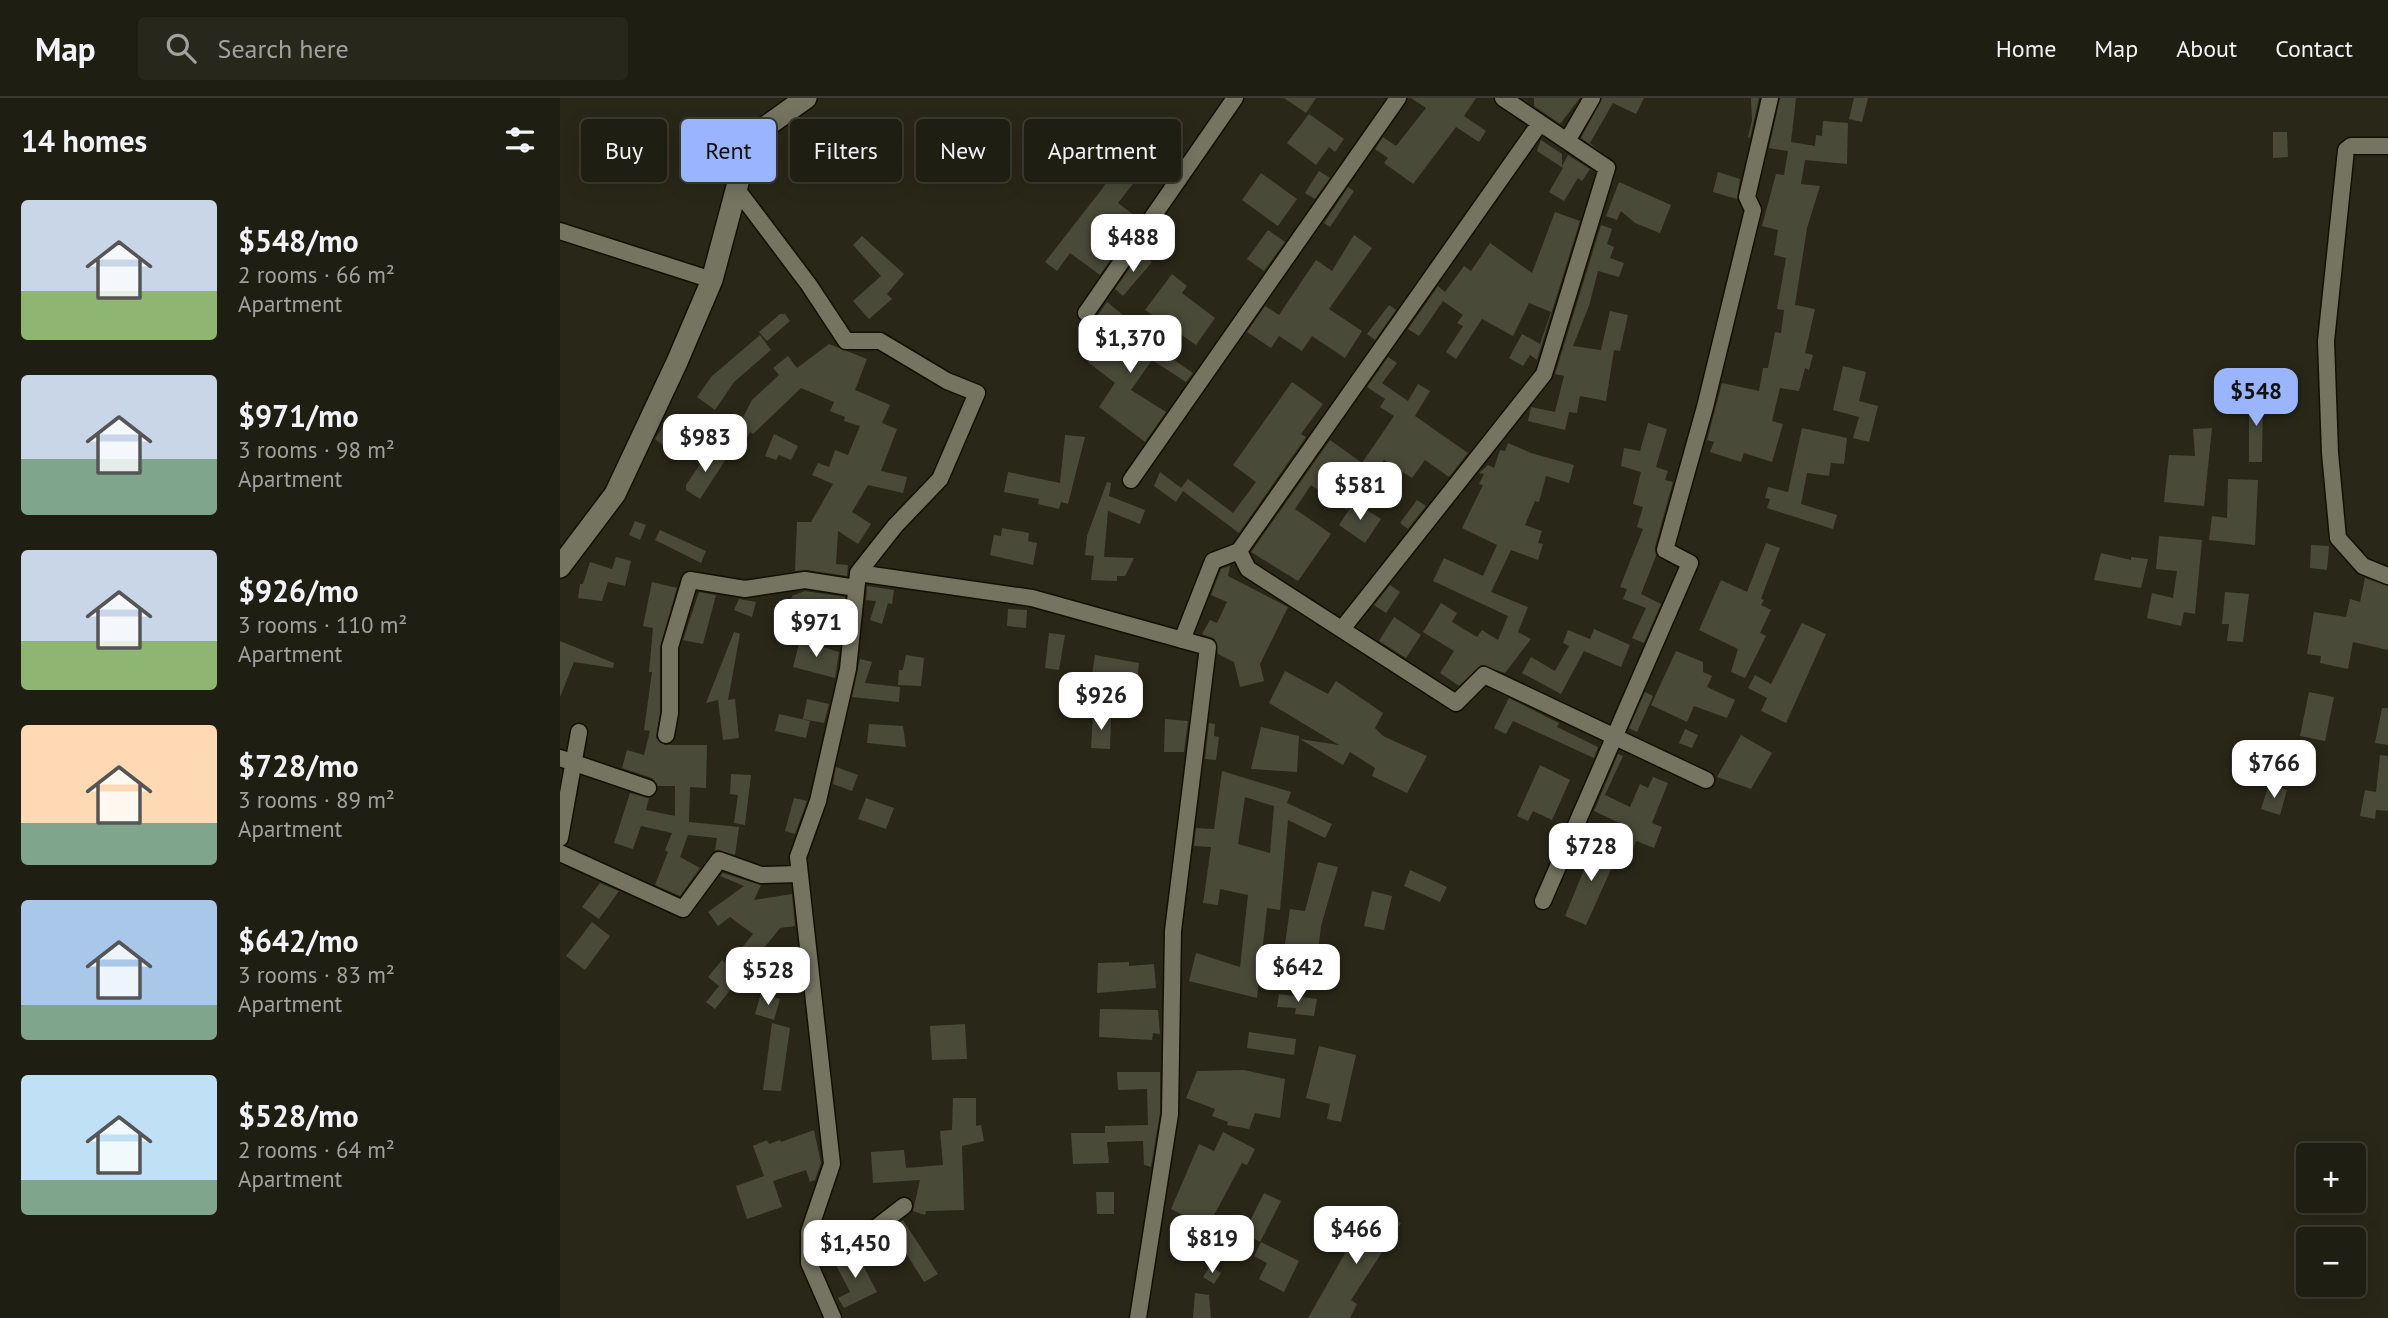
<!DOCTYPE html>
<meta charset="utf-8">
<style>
:root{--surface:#1f1e12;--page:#27271b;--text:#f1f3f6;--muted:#a1a29f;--line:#3c3c32;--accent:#9ab5fd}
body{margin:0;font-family:"PT Sans",sans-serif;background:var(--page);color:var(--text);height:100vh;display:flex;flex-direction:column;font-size:26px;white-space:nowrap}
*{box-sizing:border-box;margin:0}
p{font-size:23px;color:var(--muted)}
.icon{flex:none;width:38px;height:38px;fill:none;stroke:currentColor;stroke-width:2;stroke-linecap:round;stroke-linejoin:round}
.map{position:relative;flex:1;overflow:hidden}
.panel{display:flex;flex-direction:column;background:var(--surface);width:560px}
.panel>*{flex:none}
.banner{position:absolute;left:21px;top:21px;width:665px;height:63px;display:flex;gap:14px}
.buttons{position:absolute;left:1736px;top:1045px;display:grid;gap:14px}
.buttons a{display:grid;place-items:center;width:70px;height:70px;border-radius:7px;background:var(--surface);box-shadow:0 4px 18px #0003,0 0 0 2px var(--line);font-size:35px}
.price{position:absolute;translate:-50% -60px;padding:0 16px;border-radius:14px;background:#fff;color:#222;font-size:23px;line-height:46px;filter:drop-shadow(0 2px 4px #0008)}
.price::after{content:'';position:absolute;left:50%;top:42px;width:21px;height:16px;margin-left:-10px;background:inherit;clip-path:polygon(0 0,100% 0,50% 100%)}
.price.on{background:var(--accent);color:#111}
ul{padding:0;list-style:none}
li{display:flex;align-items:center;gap:21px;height:175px;padding:0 21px}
li span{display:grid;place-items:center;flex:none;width:196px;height:140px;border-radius:7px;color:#555}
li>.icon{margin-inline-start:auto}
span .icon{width:84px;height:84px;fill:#fffc;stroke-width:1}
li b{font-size:30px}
h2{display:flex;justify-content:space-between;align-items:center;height:84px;padding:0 21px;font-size:30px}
.pill{padding:0 24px;border-radius:7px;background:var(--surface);box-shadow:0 4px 18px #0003,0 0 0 2px var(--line);font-size:24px;line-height:63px}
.pill.on{background:var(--accent);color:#111}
header{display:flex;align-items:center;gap:42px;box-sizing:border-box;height:98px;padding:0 35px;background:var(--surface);border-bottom:2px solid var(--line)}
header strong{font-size:33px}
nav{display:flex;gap:38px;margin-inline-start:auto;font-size:24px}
.search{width:490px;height:63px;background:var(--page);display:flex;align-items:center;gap:18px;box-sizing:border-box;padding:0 24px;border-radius:7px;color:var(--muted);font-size:26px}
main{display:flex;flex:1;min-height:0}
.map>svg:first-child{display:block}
</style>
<header>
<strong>Map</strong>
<div class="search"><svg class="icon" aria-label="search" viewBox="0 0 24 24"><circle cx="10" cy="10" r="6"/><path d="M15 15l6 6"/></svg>Search here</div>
<nav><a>Home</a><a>Map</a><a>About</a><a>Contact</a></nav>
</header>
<main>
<section class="panel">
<h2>14 homes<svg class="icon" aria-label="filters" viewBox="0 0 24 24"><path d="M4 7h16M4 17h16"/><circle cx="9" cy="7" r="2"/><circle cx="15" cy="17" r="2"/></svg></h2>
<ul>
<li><span style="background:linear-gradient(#c9d6e8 65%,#8fb573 0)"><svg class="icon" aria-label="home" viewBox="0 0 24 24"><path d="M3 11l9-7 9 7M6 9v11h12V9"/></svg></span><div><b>$548/mo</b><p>2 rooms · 66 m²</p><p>Apartment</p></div></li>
<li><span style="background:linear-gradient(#c9d6e8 60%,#7fa58c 0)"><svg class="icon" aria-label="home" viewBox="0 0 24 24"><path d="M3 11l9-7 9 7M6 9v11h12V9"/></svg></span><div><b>$971/mo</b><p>3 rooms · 98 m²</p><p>Apartment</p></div></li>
<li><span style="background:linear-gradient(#c9d6e8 65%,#8fb573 0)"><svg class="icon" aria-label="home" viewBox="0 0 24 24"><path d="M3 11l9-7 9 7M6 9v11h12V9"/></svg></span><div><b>$926/mo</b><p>3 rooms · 110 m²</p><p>Apartment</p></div></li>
<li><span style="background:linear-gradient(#ffd9b3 70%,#7fa58c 0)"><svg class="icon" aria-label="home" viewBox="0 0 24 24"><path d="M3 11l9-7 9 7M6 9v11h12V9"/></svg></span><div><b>$728/mo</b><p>3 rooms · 89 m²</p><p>Apartment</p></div></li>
<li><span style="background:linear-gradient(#a9c7e8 75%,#7fa58c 0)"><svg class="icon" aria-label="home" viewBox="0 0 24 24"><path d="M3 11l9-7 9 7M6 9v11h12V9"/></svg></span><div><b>$642/mo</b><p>3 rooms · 83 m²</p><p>Apartment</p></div></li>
<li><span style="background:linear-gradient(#bfe0f5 75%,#7fa58c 0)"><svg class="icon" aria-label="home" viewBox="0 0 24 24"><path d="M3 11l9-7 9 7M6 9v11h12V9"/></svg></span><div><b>$528/mo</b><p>2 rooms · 64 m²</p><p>Apartment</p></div></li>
</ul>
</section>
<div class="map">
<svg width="1828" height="1220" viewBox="0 0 1828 1220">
<rect width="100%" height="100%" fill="#292818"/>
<!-- building -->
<path fill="#4a4a39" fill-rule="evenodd" d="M724 0H756L746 15Z
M851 0H916L904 18 926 33 919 44 896 29 853 86 824 65 828 60 815 51 823 39 836 48 866 10Z
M974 0H1020L1000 26 974 8Z
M1042 0H1084L1076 16 1053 5 1030 45 1041 54 1021 40Z
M1191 0H1199L1190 40 1188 39 1192 22Z
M1220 0H1236L1231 44 1255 48 1256 37 1262 38 1263 23 1288 25 1287 66 1245 62 1241 86 1260 88 1247 130 1235 207 1255 211 1245 255 1253 257 1249 272 1245 270 1239 293 1220 290 1212 323 1223 326 1212 364 1184 355 1181 364 1150 354 1154 344 1147 342 1162 285 1199 293 1203 270H1208L1215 234 1221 235 1224 212 1217 211 1226 160 1214 157 1218 132 1202 128 1216 76 1224 77 1228 53 1209 50Z
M1294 0H1308L1302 24 1289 21Z
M749 16 784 41 775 54 769 49 756 67 727 45Z
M583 27 622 53 612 72 603 86 583 73 558 105 579 121 540 177 510 155 497 173 485 164 542 91Z
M1713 34H1727L1728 59 1713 60Z
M981 42 1002 56V68L1008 57 1030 71 1022 83 1018 80 1004 103 989 94 1003 70 977 53Z
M759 73 770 80 755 101 745 95Z
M1158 74 1180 81 1177 101 1153 94Z
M701 75 737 101 718 128 682 102Z
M1059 84 1111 107 1100 135 1075 125 1061 113 1057 122 1046 118Z
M788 89 794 93 770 129 764 125Z
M995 114 1020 123 977 262 970 257 963 268 949 260 962 236 980 246 991 214 969 205 953 238 922 221 896 261 886 254 903 228 897 225 903 217 883 203 859 238 848 231 878 188 885 194 904 168 911 173 930 145 972 175Z
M1041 127 1052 131 1047 146 1054 149 1050 160 1064 165 1059 179 1038 173 1029 208 1013 248 1041 252 1050 213 1068 217 1060 253 1054 252 1046 303 1020 298 1017 315 1009 314 1005 332 968 323 971 309 995 314 1004 278 995 276Z
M708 132 725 144 704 173 687 161Z
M794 137 812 150 769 211 802 233 785 260 752 238 742 253 719 238 711 250 687 234 705 208 719 217 756 162 772 173Z
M302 138 344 176 327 196 332 201 309 221 293 203 321 178 293 147Z
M580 155 592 164 563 198 555 191Z
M612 176 627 188 622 195 655 220 636 247 585 212Z
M547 204 569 222 558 237 581 254 588 244 633 275 626 284 592 262 571 292 606 314 585 344 539 309 555 285 528 264 550 233 535 221Z
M829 207 836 212 815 242 807 236Z
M220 216H225L230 223 207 243 199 234Z
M200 237 211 252 174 284 155 312 137 299 152 278Z
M269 246 307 261 295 292 330 307 322 325 337 331 321 373 347 379 343 395 308 387 292 414 311 426 298 446 278 433 276 466 288 467 287 478 247 472 235 473 237 424H251L273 386 252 377 258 365 269 369 275 352 288 357 300 328 284 323 285 319 270 313 274 304 241 290 193 336 190 334 179 356 167 350 192 302 219 277 213 270 228 258 237 270Z
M828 259 837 265 822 285 848 303 858 286 870 293 855 318 908 355 889 379 865 362 852 380 824 362 787 412 751 387 735 411 771 436 738 483 691 454 770 342 802 365 834 318 820 309 825 301 807 289Z
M1283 268 1306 274 1299 303 1318 308 1309 344 1293 340 1299 319 1273 312Z
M732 284 763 306 741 336 746 339 679 435 623 393 616 404 594 388 600 374 621 390 628 381 673 415 696 384 673 367Z
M1689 296H1703L1702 364H1689Z
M109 320 120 328 105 349 95 341Z
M1088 325 1107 331 1096 369 1108 373 1105 382 1113 384 1095 449 1096 458 1081 496 1101 506 1084 545 1072 540 1086 510 1063 501 1067 491 1060 489 1083 431 1077 429 1083 409 1073 406 1081 374 1061 368 1064 350 1080 353Z
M1242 330 1287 340 1284 366 1271 365 1269 378 1247 375 1241 406 1277 417 1273 431 1207 410 1210 401 1205 400 1208 389 1228 394Z
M1652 330 1644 408 1604 404 1609 357 1635 358 1633 331Z
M214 336 238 348 231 362 219 357 216 362 205 358Z
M505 337 525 339 508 406 501 404 499 411 478 406 479 401 444 394 448 374 500 385Z
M948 345 971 355 1014 367 1009 385 986 378 979 404 975 403 965 427 982 433 978 445 983 446 978 462 951 452 931 494 968 509 958 534 971 541 945 575 921 567 899 588 880 575 894 553 863 534 881 505 897 515 892 524 917 539 922 532 938 542 948 518 873 483 884 460 923 478 937 447 902 430 923 387 919 386 924 376 919 375 928 367 934 370 940 352 945 353Z
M151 350 166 361 140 401 126 392V387Z
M1668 381 1698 382 1695 447 1649 442 1652 418 1667 420Z
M547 384 551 385 549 398 585 412 580 426 548 413 544 459 574 460 565 478H557V483L531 482 534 458 525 457 527 438Z
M857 402 866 408 848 431 840 425Z
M794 404 821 421 805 445 779 427Z
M75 423 86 427 80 442 69 437Z
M442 430 469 435 468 443 477 445 473 467 430 457 434 437 441 438Z
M100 432 146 453 141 465 95 442Z
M1599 438 1642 442 1635 516 1624 514 1621 528 1587 520 1592 495 1613 500 1617 473 1596 471Z
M1206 445 1220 450 1201 501 1204 502 1201 507 1211 512 1200 535 1206 538 1185 580 1171 574 1178 551 1139 532 1161 482 1187 494Z
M1751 447 1769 448 1767 472 1750 470Z
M1541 455 1571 462V459L1588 461 1581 490 1534 482Z
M56 459 71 463 65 488 48 484 42 503 18 500 20 486H23L30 464 52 471Z
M670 468 668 478 728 509 700 566 704 583 680 589 674 564 658 556 655 541 642 536 650 522 657 525 667 504 651 497 661 471Z
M1805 480 1828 488V552L1793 544 1788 571 1760 565 1761 558 1747 556 1754 514 1786 519 1790 501 1800 504Z
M92 484 117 490 100 549V614L96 640 105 647H147L146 690 130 689 129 724 179 729 175 757 155 752 157 740 128 737 120 759 140 770 120 798 95 787 108 754 105 752 112 735 81 728 73 751 54 745 70 695 89 700 86 712 115 718V688H98L92 680 62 670 67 652 84 657 90 633 84 632 92 574H89L93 530 83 528Z
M830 487 840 494 826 515 814 507Z
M307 488 334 492 332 506 328 505 322 526 310 522 316 503 306 502Z
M245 493 285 499 281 536H271L270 509 246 503 237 537 222 538 232 498Z
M139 494 156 497 143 546 123 542Z
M1665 494 1689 496 1683 544 1667 543 1669 526H1662Z
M179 501 196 504 192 519 174 512Z
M448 511 467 512 466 530 447 528Z
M834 519 861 537 846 560 819 543Z
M1242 525 1266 536 1226 625 1201 613 1207 600 1188 590 1195 577 1211 586Z
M1034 531 1070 547 1061 569 1024 553 1001 596 962 575 971 559 995 573 1009 548 1003 545 1008 532 1030 541Z
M174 534 180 536 168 602 175 601 179 640 163 642 158 602 146 605Z
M489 535 505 537 499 572 485 570Z
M240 542 279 554 275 580 233 569Z
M0 543 54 565 53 570 14 564 0 599Z
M1116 553 1143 564V574L1152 578 1147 589 1175 602 1167 620 1134 608 1127 624 1091 607Z
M346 557 364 560 361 588 338 587 339 572H343Z
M535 557 579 565 574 613H557L558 580 532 577Z
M300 561 312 564 305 585 340 589 339 604 292 599Z
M725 573 768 596 776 583 823 615 815 630 823 638 867 658 847 695 812 678 815 670 790 654 783 667 740 641 779 647 709 605Z
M1085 594 1093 598 1077 634 1069 630Z
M1749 594 1774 599 1765 643 1740 638Z
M949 600 999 625 997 629 1038 649 1034 660 953 623 946 636 934 630Z
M247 601 269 606 264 625 243 621Z
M1822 610H1828V647L1815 645Z
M219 616 250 623 246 640 215 633Z
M533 617 551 618 550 651 531 650Z
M605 621 628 623 624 654H604Z
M649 625 655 626 654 638 659 639 656 662 645 661Z
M309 626 343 628 346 649 307 645Z
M701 629 739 638 737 674 691 671Z
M1125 631 1138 637 1132 650 1119 645Z
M1181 637 1212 655 1191 691 1157 679Z
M1058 656 1063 658 1045 697 1070 709 1080 686 1088 690 1093 679 1108 685 1092 725 1102 729 1094 750 1076 743 1067 768 1056 764 1068 729 1034 713Z
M1820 657 1828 658V713L1816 712 1815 721 1800 718 1805 692 1816 694Z
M980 667 1010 682 992 722 973 713 968 723 957 718Z
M276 669 298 677 292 693 273 686Z
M662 673 731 694 727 705 772 726 765 740 728 722 720 812 707 810 697 900 629 883 636 855 680 869 688 797 660 791 658 807 643 805 651 749 634 748 636 730 654 731ZM685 699 714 708 710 755 678 746Z
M171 676 191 677 185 727 174 725 178 697 170 696Z
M1709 686 1727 692 1720 717 1701 711Z
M234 700 247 703 235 736 225 733Z
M306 700 334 710 326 731 298 721Z
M1029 746 1057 758 1026 827 1005 818 1026 767 1021 765Z
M758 764 778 769 761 828 758 854 724 853 730 811 745 813Z
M850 772 887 789 880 804 844 788Z
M163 775 201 787 194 802 232 796 235 828 220 830 155 911 146 904 159 888 148 879 162 862 168 867 193 836 170 819 158 828 148 814 184 788 160 778Z
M40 785 59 793 39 821 22 809Z
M812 793 832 798 824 832 804 828Z
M32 824 50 838 25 872 6 858Z
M569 864V868L594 866 596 890 537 895 538 865Z
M201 895 220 901 214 922 195 916Z
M719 896 757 901 754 918 735 916 736 910 717 909Z
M540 911 598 912 600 936 593 935 592 942 539 939Z
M212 925 230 930 221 993 203 992Z
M405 926 407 961 372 962 370 928Z
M689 934 736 941 734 957 687 950Z
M759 948 796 957 781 1024 767 1021 770 1006 746 1000Z
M684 972 725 981 720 1020 695 1015 689 1031 667 1027 668 1024 652 1018 655 1011 626 1000 637 973Z
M557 974H600V1015L591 1069 584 1067 583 1043 547 1044 549 1065 513 1066 511 1035H545V1028L588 1027 587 991 558 992Z
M393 1000H416V1028L421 1027 424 1043 402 1048 404 1112 366 1113 365 1117 353 1113 360 1082 313 1085 311 1054 344 1052 346 1070 383 1067 380 1033 392 1032Z
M254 1032 261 1065 255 1082 250 1084 246 1072 213 1083 222 1109 187 1121 176 1088 204 1078 193 1048 207 1042 209 1046 220 1042 221 1044Z
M663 1034 695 1051 687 1067 682 1065 653 1119 670 1128 665 1138 611 1111 639 1046 654 1053Z
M536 1094H554V1116H537Z
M704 1095 721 1103 700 1144 684 1135Z
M812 1108 841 1125 791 1202 797 1206 790 1220H748Z
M343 1122 378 1176 364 1184 331 1131Z
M701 1144 739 1163 724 1194 699 1181 707 1165 694 1158Z
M297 1156 317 1194 284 1210 278 1200 290 1194 274 1163Z
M650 1168 661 1175 654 1186 643 1179Z
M635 1195 649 1197 651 1220H633Z"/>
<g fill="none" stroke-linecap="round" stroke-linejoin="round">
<!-- minor casing -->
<g stroke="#111103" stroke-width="19">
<path id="minor" d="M1007 43 1032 0
M1828 48H1791L1786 52 1766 243 1770 355 1778 440 1803 468 1828 478
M176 90 249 187 286 243H320L387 283 417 295 380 381 335 428 298 475 472 500 648 549 613 833 610 1016 578 1220
M0 133 152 182
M526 215 675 0
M571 382 838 0
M679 453 688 471 896 605 924 577 1146 682
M782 531 984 276 1047 70 943 0
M622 542 653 463 679 453 980 25
M106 637 110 615V549L130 482 185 491 245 482 296 490
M0 660 88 690
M0 740 19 634
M0 755 123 811 159 762 201 777 240 776
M983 803 1130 465 1105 452 1145 309 1193 112 1187 99 1210 0
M249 1153 296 1145 344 1108
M273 1220 249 1165V1134L272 1066 238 759 258 703 288 571 298 475"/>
</g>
<!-- tertiary casing -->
<g stroke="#111103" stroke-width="24">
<path id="tertiary" d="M0 469 55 396 117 264 152 182 190 40 246 0"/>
</g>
<!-- minor -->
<use href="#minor" stroke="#747461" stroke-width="16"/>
<!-- tertiary -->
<use href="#tertiary" stroke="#747461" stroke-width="21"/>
</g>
</svg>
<div class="buttons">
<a>+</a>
<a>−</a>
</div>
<b class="price" style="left:573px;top:176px">$488</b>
<b class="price" style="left:570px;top:277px">$1,370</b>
<b class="price on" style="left:1696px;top:330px">$548</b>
<b class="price" style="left:145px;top:376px">$983</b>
<b class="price" style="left:800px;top:424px">$581</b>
<b class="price" style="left:256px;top:561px">$971</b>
<b class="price" style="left:541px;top:634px">$926</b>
<b class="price" style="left:1714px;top:702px">$766</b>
<b class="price" style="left:1031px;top:785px">$728</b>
<b class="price" style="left:738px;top:906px">$642</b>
<b class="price" style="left:208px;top:909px">$528</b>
<b class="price" style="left:796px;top:1168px">$466</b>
<b class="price" style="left:652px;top:1177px">$819</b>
<b class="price" style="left:295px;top:1182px">$1,450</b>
<div class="banner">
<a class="pill">Buy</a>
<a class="pill on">Rent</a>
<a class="pill">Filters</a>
<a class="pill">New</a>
<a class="pill">Apartment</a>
</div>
</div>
</main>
